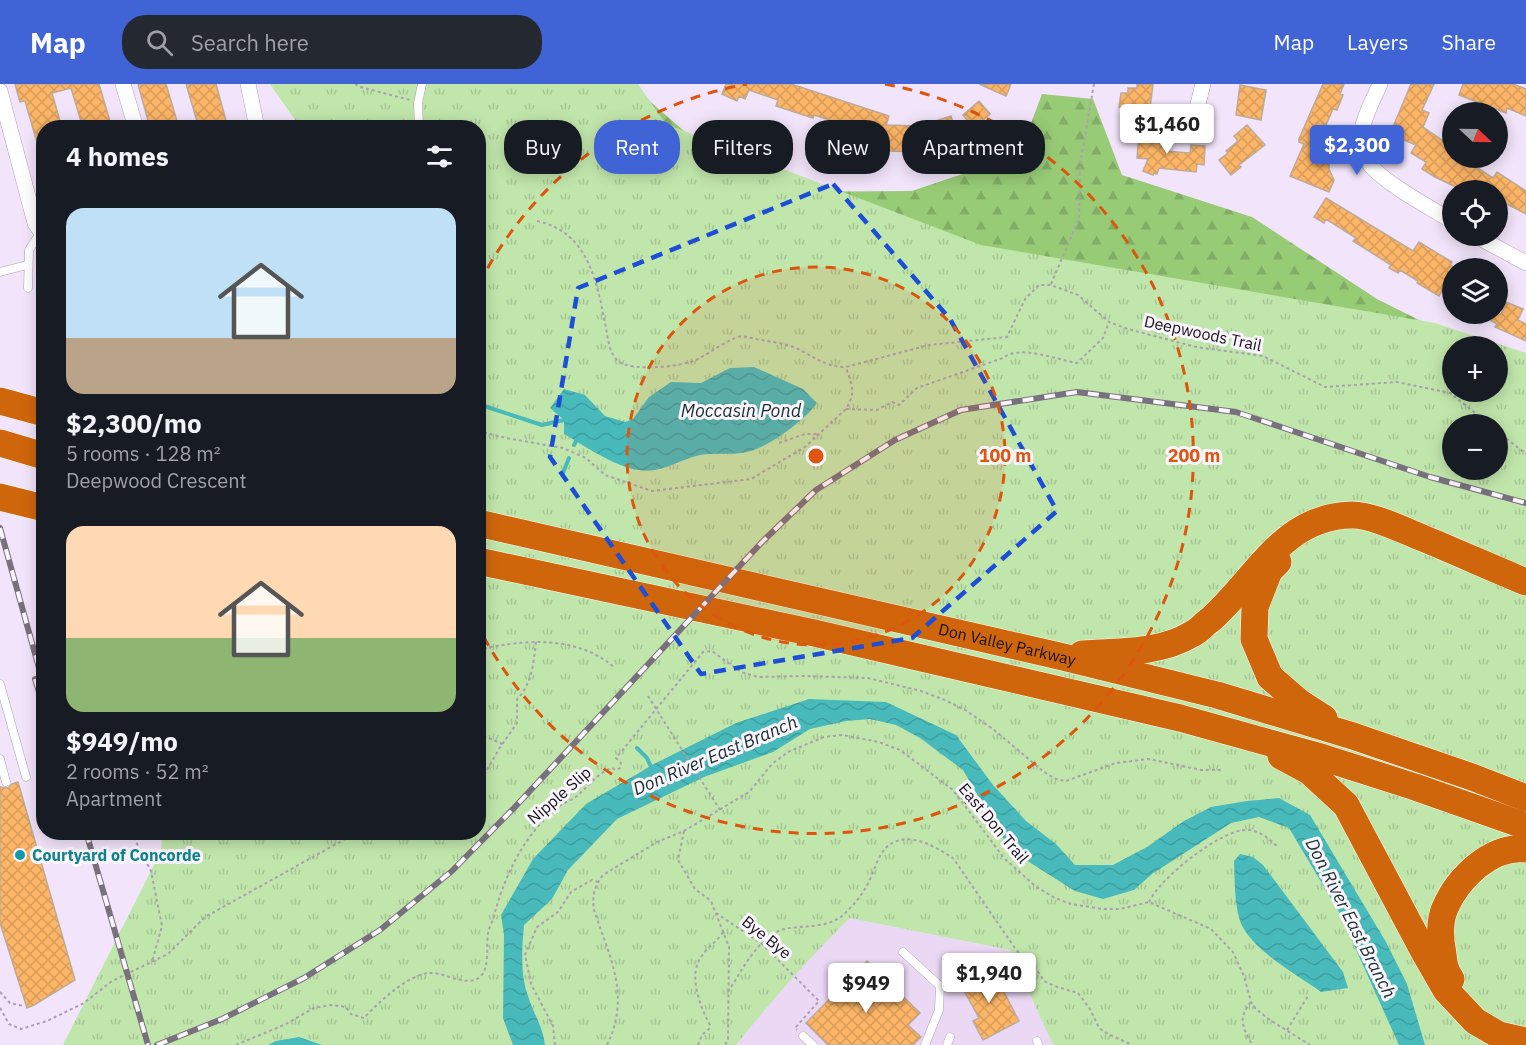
<!DOCTYPE html>
<meta charset="utf-8">
<style>
:root{--surface:#171b24;--page:#242831;--text:#f1f3f6;--muted:#9ea1a6;--accent:#4063d5}
body{margin:0;font-family:"IBM Plex Sans",sans-serif;background:var(--page);color:var(--text);height:100vh;display:flex;flex-direction:column;font-size:22px;white-space:nowrap}
*{box-sizing:border-box;margin:0}
p{font-size:20px;color:var(--muted)}
.icon{flex:none;width:33px;height:33px;fill:none;stroke:currentColor;stroke-width:2;stroke-linecap:round;stroke-linejoin:round}
.map{position:relative;flex:1;overflow:hidden}
.side{position:absolute;left:36px;top:36px;width:450px;height:720px;display:flex;flex-direction:column;background:var(--surface);border-radius:24px;box-shadow:0 3px 15px #0003}
.side>*{flex:none}
.banner{position:absolute;left:504px;top:36px;width:570px;height:54px;display:flex;gap:12px}
.needle{width:39px;rotate:112deg}
.controls{position:absolute;left:1442px;top:18px;display:grid;gap:12px}
.controls a{display:grid;place-items:center;width:66px;height:66px;border-radius:50%;background:var(--surface);box-shadow:0 3px 15px #0003;font-size:30px}
.price{position:absolute;translate:-50% -51px;padding:0 14px;border-radius:6px;background:#fff;color:#222;font-size:20px;line-height:39px;filter:drop-shadow(0 2px 3px #0008)}
.price::after{content:'';position:absolute;left:50%;top:36px;width:18px;height:14px;margin-left:-9px;background:inherit;clip-path:polygon(0 0,100% 0,50% 100%)}
.price.current{background:var(--accent);color:#fff}
ul{padding:0;list-style:none}
li{display:grid;align-content:center;gap:12px;height:318px;padding:0 30px}
li span{display:grid;place-items:center;height:186px;border-radius:18px;color:#555}
li>.icon{margin-inline-start:auto}
span .icon{width:108px;height:108px;fill:#fffc;stroke-width:1}
li b{font-size:26px}
h2{display:flex;justify-content:space-between;align-items:center;height:72px;padding:0 30px;font-size:26px}
.pill{padding:0 21px;border-radius:24px;background:var(--surface);box-shadow:0 3px 15px #0003;font-size:21px;line-height:54px}
.pill.current{background:var(--accent);color:#fff}
header{display:flex;align-items:center;gap:36px;box-sizing:border-box;height:84px;padding:0 30px;background:var(--accent);color:#fff}
header strong{font-size:28px}
nav{display:flex;gap:33px;margin-inline-start:auto;font-size:21px}
.search{width:420px;height:54px;background:var(--page);display:flex;align-items:center;gap:15px;box-sizing:border-box;padding:0 21px;border-radius:24px;color:var(--muted);font-size:22px}
.map>svg:first-child{display:block}
</style>
<header>
<strong>Map</strong>
<div class="search"><svg class="icon" aria-label="search" viewBox="0 0 24 24"><circle cx="10" cy="10" r="6"/><path d="M15 15l6 6"/></svg>Search here</div>
<nav><a>Map</a><a>Layers</a><a>Share</a></nav>
</header>
<div class="map">
<svg width="1526" height="961" viewBox="0 0 1526 961">
<defs>
<pattern id="forest-firs" width="22" height="20" patternUnits="userSpaceOnUse" patternTransform="scale(1.5)"><rect width="22" height="20" fill="#98cb76"/><path d="M5 1l3.5 6h-7zM16 11l3.5 6h-7z" fill="#82ad66"/></pattern>
<pattern id="park-tufts" width="24" height="20" patternUnits="userSpaceOnUse" patternTransform="scale(1.5)"><rect width="24" height="20" fill="#c1e6ab"/><path d="M3 7l-1-3M5 7V3M7 7l1-3M15 17l-1-3M17 17v-4M19 17l1-3" fill="none" stroke="#a5c493"/></pattern>
<pattern id="water-waves" width="16" height="10" patternUnits="userSpaceOnUse" patternTransform="scale(1.5)"><rect width="16" height="10" fill="#48babb"/><path d="M0 5q4-4 8 0t8 0" fill="none" stroke="#3e9fa0"/></pattern>
<pattern id="building-cross-hatch" width="8" height="8" patternUnits="userSpaceOnUse" patternTransform="scale(1.5)"><rect width="8" height="8" fill="#fdb667"/><path d="M0 0l8 8M0 8l8-8" fill="none" stroke="#d89b59"/></pattern>
</defs>
<rect width="100%" height="100%" fill="#f2e4fa"/>
<!-- built -->
<path fill="#ebd8f4" d="M850 834 1010 866 1053 961H736L774 913 815 868Z"/>
<!-- forest -->
<path fill="url(#forest-firs)" d="M289 0H630L754 108 912 107 1019 71 1042 10 1093 15 1122 91 1252 133 1377 215 1471 262H1452V308H1497V276L1526 290V399L1491 386H1497V340H1452V370L1244 304 1184 289 1043 278 1078 256 1041 240 964 236 919 242 806 268 763 286 740 275 687 294 651 300 628 331 623 333 615 313 640 236 632 218 622 156 570 116 531 98 510 103 495 96 479 95 478 44 309 43 298 25Z"/>
<!-- park -->
<path fill="url(#park-tufts)" fill-rule="evenodd" d="M270 0H638L666 40 981 161 1435 239 1526 269V961H1053L1010 866 850 834C809 874 772 916 736 961H63L161 767 162 749 478 748V44L300 43ZM1452 262H1497V308H1452ZM1452 340H1497V386H1452Z"/>
<!-- water -->
<path fill="url(#water-waves)" d="M754 283 803 305 817 319C805 336 771 361 751 367 735 372 716 368 700 371 674 377 659 393 629 384 606 377 585 362 564 350V336L550 324 564 305 585 311 605 332 625 338 633 335 649 313 671 298 701 299 730 284Z
M809 615 886 618 956 651 993 701 1026 737 1056 760 1075 781H1113L1147 763 1184 737 1211 723 1247 717 1279 714 1310 731 1386 858 1407 900 1425 961H1399L1339 828 1289 744 1259 733 1231 739 1152 790 1134 806 1103 815 1075 807 1010 766 963 686 920 654 896 641 870 635 846 637 810 645 773 668 704 693 617 735 568 786 552 815 524 841C522 864 520 890 528 912 533 929 543 942 545 961H513L503 934 504 851 501 831 533 775 586 720 654 680 736 639Z
M1240 770 1253 773 1263 781 1343 888 1348 904 1321 908C1296 890 1251 866 1240 837 1234 818 1235 796 1234 777Z
M299 953 322 961H268L276 957Z"/>
<g fill="none" stroke-linecap="round" stroke-linejoin="round">
<!-- stream -->
<path stroke="#48babb" stroke-width="4" d="M478 320 542 341 564 336
M574 361 576 357
M563 389 569 374
M637 664 647 674 652 685"/>
</g>
<!-- building -->
<path fill="url(#building-cross-hatch)" stroke="#bdab99" stroke-width="1.5" d="M15 0H99L112 44H83L71 4 52 9 62 44H44V71L41 72 25 17 20 18Z
M138 0H166L179 44H150Z
M186 0H216L228 44H199Z
M726 0H791L889 32 886 41 920 42 951 32 961 63 944 69 942 62 939 61 920 68 889 67V55L814 31 813 34 776 22 778 16 749 6 745 15 739 12 737 17 722 10Z
M979 0H1011L1006 12Z
M1137 0H1153L1150 24H1144L1143 34 1126 32V24L1119 23 1121 9H1128V4H1137Z
M1323 0H1344L1340 10 1343 11 1337 26 1333 25 1312 73 1329 80V85L1334 96 1329 108 1290 92 1304 60 1299 58V55Z
M1411 0H1434L1422 26 1429 29 1423 43 1452 63V74H1467L1471 76 1473 81 1493 94 1497 88 1526 107V130L1497 115V106H1462L1435 93 1422 85 1426 78 1411 69 1416 61 1390 50Z
M1463 0H1513L1526 5V32L1507 24 1506 29 1459 11Z
M1240 1 1266 6 1261 36 1236 31Z
M979 17 990 30 974 44 963 31Z
M1247 41 1265 61 1239 81 1241 83 1231 91 1219 76 1228 69 1226 67 1238 57 1234 52Z
M1139 49 1152 50 1169 56 1165 67 1190 69 1191 61 1205 62 1204 81 1197 80 1196 88 1159 84 1157 90 1154 89 1153 91 1143 87 1148 75 1137 74Z
M1326 114 1413 167 1419 158 1452 178 1450 181 1456 184H1452V190L1439 212 1417 199 1418 197 1400 186 1398 189 1389 184 1391 181 1353 157 1356 154 1326 135 1324 139 1314 133Z
M1506 218 1523 225 1518 236 1526 240V257L1495 243 1497 240 1480 230H1501Z
M18 698 75 896 34 921 27 924 0 839V703L8 704 12 700Z
M867 877 920 929 908 941 921 953 913 961H828L806 939Z
M991 883 1019 937 983 956 973 937 979 934 960 899Z"/>
<g fill="none" stroke-linecap="round" stroke-linejoin="round">
<!-- lane casing -->
<g stroke="#aea1b5" stroke-width="9">
<path id="lane" d="M419 44 418 19 422 0
M0 188 27 181
M28 204 29 166 41 148
M0 600 26 693
M0 675 6 698
M903 868 940 902 939 926 925 961
M803 952 813 961
M1037 957 1038 961
M947 961 950 953"/>
</g>
<!-- street casing -->
<g stroke="#aea1b5" stroke-width="16">
<path id="street" d="M123 0 136 44
M248 0 257 44
M1380 0C1373 16 1363 34 1361 52 1360 62 1365 75 1371 82 1389 102 1429 123 1452 137
M0 7 35 139 41 148 44 149
M1197 24 1203 0
M1476 152 1526 179"/>
</g>
<!-- highway casing -->
<g stroke="#fff" stroke-width="28">
<g id="highway">
<path d="M0 317 44 329"/>
<path d="M0 359 44 372"/>
<path d="M0 413 44 424"/>
<path id="s1" d="M478 439 1059 572 1217 611 1353 652 1472 693 1526 714"/>
<path d="M478 477 814 549 1180 634 1321 673 1415 703 1526 742"/>
<path d="M1278 478 1269 487 1255 523 1254 555 1270 593 1299 618 1324 634"/>
<path d="M1082 570C1119 567 1159 570 1192 550 1199 547 1204 540 1210 536 1256 496 1282 432 1352 431 1373 431 1405 447 1425 455 1459 469 1492 484 1526 498"/>
<path d="M1281 672 1309 687 1346 721 1423 866 1446 906 1475 937 1499 951 1526 957"/>
<path d="M1451 895C1445 887 1444 880 1443 870 1440 856 1439 837 1445 824 1458 794 1491 761 1526 765"/>
</g>
</g>
<!-- path -->
<path stroke="#aa9fb1" stroke-width="2" stroke-dasharray="3 3" stroke-linecap="butt" d="M355 0 360 3 410 16
M537 137C589 148 597 199 606 244 608 255 609 269 618 277 631 288 683 283 698 275 711 268 724 258 738 253 743 251 750 254 756 255 766 257 777 258 787 261 809 267 820 283 846 283L929 261 1007 253 1025 215 1039 201H1051L1078 211 1109 238 1128 245 1196 263 1263 272 1325 303 1397 298 1450 309 1489 340
M1051 200 1079 135 1080 81 1094 0
M846 325 877 326 892 318 899 321 917 304 1003 274C1020 260 1057 276 1077 279L1103 254 1109 238
M478 347 506 354 563 364 586 374 605 391 652 407 751 395 805 363 846 325 852 313V302L846 283
M1497 347 1526 370
M779 359 805 350H818
M478 566C523 555 578 551 615 584
M648 612 720 726
M478 649 502 660
M478 692 484 691 499 665 517 639V615C532 601 534 576 536 557
M684 747 678 776 695 805 711 817 729 863 728 956 725 961
M131 748 151 787 162 842 152 878
M1149 818C1159 795 1221 745 1247 746 1260 746 1269 755 1278 763
M716 829 762 860 819 917 795 944 797 946
M0 908 10 919 23 922
M728 908C741 888 757 855 781 846 800 840 826 846 843 831 852 823 860 814 866 803 875 789 877 766 894 758 914 749 937 764 953 774L1017 867 1033 880 1044 897 1054 902 1078 909 1090 925 1099 944 1108 950 1132 961
M1251 918C1237 935 1243 943 1252 961
M0 924 9 940 21 945 47 937 84 919 112 897 168 870 205 833 347 754 351 748
M1287 946 1308 912
M236 961 286 940 314 924 331 921 346 923 351 930 364 934C378 919 409 889 431 889 444 888 467 904 480 893 490 884 486 862 488 849 489 844 492 838 494 832 505 790 525 748 561 721 566 718 572 716 577 712 589 702 597 689 612 684L616 686 620 684 621 679 616 674 703 568 712 567 741 588 758 593 804 592 868 594 921 607 945 616 965 626 993 645 1044 688 1056 695 1066 697 1116 679 1149 675 1201 686H1223
M555 961 553 942 531 900 525 871 537 843 558 828 571 808 592 796 598 798
M607 961C631 912 610 874 594 826 592 812 594 803 603 791L657 758 684 747 749 708 772 680 788 668 824 653 842 651 879 658 900 666 953 706 1004 774 1035 802 1055 814 1071 820 1103 825H1120L1149 818 1211 845 1233 868 1244 892 1251 918 1255 924 1267 934 1310 961
M698 961 702 951 709 945 710 941C700 923 688 891 701 873 707 863 718 857 723 848"/>
<!-- lane -->
<use href="#lane" stroke="#fff" stroke-width="8"/>
<!-- street -->
<use href="#street" stroke="#fff" stroke-width="15"/>
<!-- highway -->
<use href="#highway" stroke="#d0660b" stroke-width="27"/>
<!-- rail casing -->
<g stroke="#79707e" stroke-width="6">
<path id="rail" d="M0 444 44 602
M35 595 44 624
M86 748 148 961
M157 961 222 935 304 894 380 846 452 787 514 724 763 457 816 406 895 356 961 326 1077 308 1236 328 1430 393 1526 419"/>
</g>
<!-- rail -->
<use href="#rail" stroke="#fbf5fe" stroke-width="4" stroke-dasharray="11" stroke-linecap="butt"/>
</g>
<!-- marked area -->
<path fill="none" stroke="#1d4ed8" stroke-width="4.5" stroke-dasharray="12 8" stroke-linejoin="round" d="M833 100 950 235 1057 427 912 554 701 590 550 373 578 204Z"/>
<!-- distance rings -->
<circle cx="816" cy="372" r="189" fill="#de550d" fill-opacity=".12"/>
<g fill="none" stroke="#de550d" stroke-width="3" stroke-dasharray="10 8">
<circle cx="816" cy="372" r="189"/>
<path d="M479 200A378 378 0 0 1 747 0M885 0A378 378 0 1 1 479 544"/>
</g>
<!-- markers -->
<circle fill="#0f9aa8" stroke="#fbf5fe" stroke-width="2" cx="20" cy="771" r="6"/>
<g text-anchor="middle" dominant-baseline="central" stroke-width="6" stroke-linejoin="round" paint-order="stroke">
<!-- street labels -->
<g font-size="16" fill="#161119" stroke="#fbf5fe">
<text transform="translate(1203 249) rotate(12)">Deepwoods Trail</text>
<text stroke="none"><textPath href="#s1" startOffset="543">Don Valley Parkway</textPath></text>
<text transform="translate(559 711) rotate(-41)">Nipple Slip</text>
<text transform="translate(994 739) rotate(50)">East Don Trail</text>
<text transform="translate(767 853) rotate(39)">Bye Bye</text>
</g>
<!-- culture labels -->
<g font-size="16" font-weight="bold" fill="#0d838f" stroke="#fbf5fe" text-anchor="start">
<text x="32" y="771">Courtyard of Concorde</text>
</g>
<!-- water labels -->
<g font-size="18" font-style="italic" fill="#163030" stroke="#fbf5fe">
<text x="741" y="326">Moccasin Pond</text>
<text transform="translate(715 671) rotate(-23)">Don River East Branch</text>
<text transform="translate(1351 834) rotate(63)">Don River East Branch</text>
</g>
</g>
<circle cx="816" cy="372" r="9" fill="#de550d" stroke="#fbf5fe" stroke-width="3"/>
<g font-size="18" text-anchor="middle" font-weight="bold" fill="#de550d" stroke="#fbf5fe" stroke-width="6" stroke-linejoin="round" paint-order="stroke">
<text x="1005" y="378">100 m</text>
<text x="1194" y="378">200 m</text>
</g>
</svg>
<div class="controls">
<a><svg class="needle" viewBox="-14 -14 28 28"><path d="M0-13l5 13h-10z" fill="#e53935"/><path d="M0 13l5-13h-10z" fill="#9ea1a6"/></svg></a>
<a><svg class="icon" aria-label="locate" viewBox="0 0 24 24"><circle cx="12" cy="12" r="6"/><path d="M12 2v4M12 18v4M2 12h4M18 12h4"/></svg></a>
<a><svg class="icon" aria-label="layers" viewBox="0 0 24 24"><path d="M12 4l9 5-9 5-9-5zM3 14l9 5 9-5"/></svg></a>
<a>+</a>
<a>−</a>
</div>
<b class="price" style="left:1167px;top:71px">$1,460</b>
<b class="price current" style="left:1357px;top:92px">$2,300</b>
<b class="price" style="left:989px;top:920px">$1,940</b>
<b class="price" style="left:866px;top:930px">$949</b>
<div class="banner">
<a class="pill">Buy</a>
<a class="pill current">Rent</a>
<a class="pill">Filters</a>
<a class="pill">New</a>
<a class="pill">Apartment</a>
</div>
<section class="side">
<h2>4 homes<svg class="icon" aria-label="filters" viewBox="0 0 24 24"><path d="M4 7h16M4 17h16"/><circle cx="9" cy="7" r="2"/><circle cx="15" cy="17" r="2"/></svg></h2>
<ul>
<li><span style="background:linear-gradient(#bfe0f5 70%,#b9a48a 0)"><svg class="icon" aria-label="home" viewBox="0 0 24 24"><path d="M3 11l9-7 9 7M6 9v11h12V9"/></svg></span><div><b>$2,300/mo</b><p>5 rooms · 128 m²</p><p>Deepwood Crescent</p></div></li>
<li><span style="background:linear-gradient(#ffd9b3 60%,#8fb573 0)"><svg class="icon" aria-label="home" viewBox="0 0 24 24"><path d="M3 11l9-7 9 7M6 9v11h12V9"/></svg></span><div><b>$949/mo</b><p>2 rooms · 52 m²</p><p>Apartment</p></div></li>
</ul>
</section>
</div>
